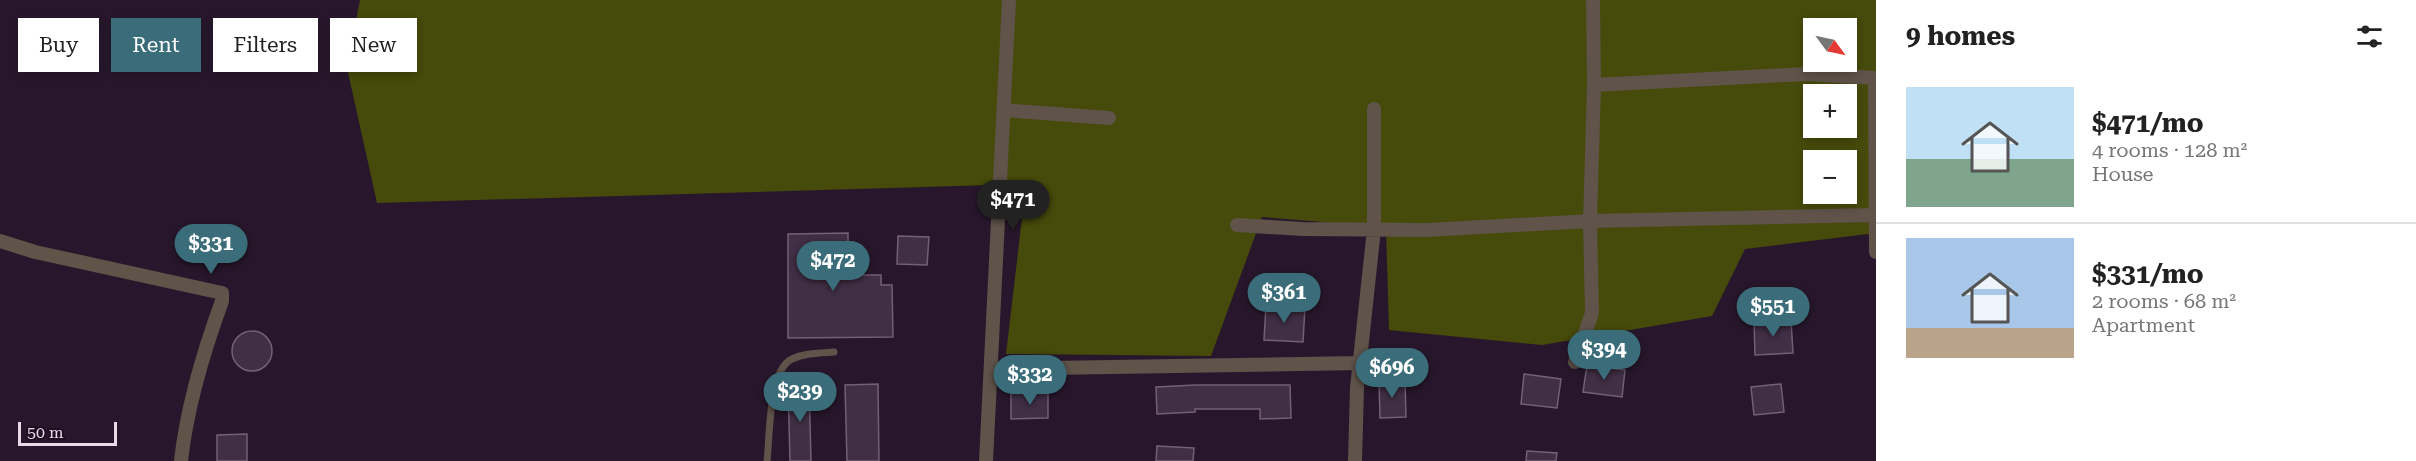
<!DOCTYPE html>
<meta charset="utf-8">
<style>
:root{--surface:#fff;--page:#f6f6f6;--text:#222;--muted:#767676;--line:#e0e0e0;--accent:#3a6d79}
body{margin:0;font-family:"Roboto Serif",serif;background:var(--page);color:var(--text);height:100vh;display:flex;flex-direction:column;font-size:22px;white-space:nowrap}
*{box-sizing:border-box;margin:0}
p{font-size:20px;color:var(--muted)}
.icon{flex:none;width:33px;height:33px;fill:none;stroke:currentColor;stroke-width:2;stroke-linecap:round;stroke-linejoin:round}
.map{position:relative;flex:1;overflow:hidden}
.panel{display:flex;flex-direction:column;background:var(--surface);width:540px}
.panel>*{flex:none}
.guide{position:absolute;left:18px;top:18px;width:570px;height:54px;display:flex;gap:12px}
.needle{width:39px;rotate:123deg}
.fabs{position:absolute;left:1803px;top:18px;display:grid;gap:12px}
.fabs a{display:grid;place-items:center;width:54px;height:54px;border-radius:0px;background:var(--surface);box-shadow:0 3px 9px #0003;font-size:30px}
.scale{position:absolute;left:18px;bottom:15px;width:99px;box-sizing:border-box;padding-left:6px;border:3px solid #e7dbea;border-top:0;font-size:16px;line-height:21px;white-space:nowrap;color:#e7dbea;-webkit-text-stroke:4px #1e0e22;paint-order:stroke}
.price{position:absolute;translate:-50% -51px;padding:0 14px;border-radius:21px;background:var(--accent);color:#fff;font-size:20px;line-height:39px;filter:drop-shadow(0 2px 3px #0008)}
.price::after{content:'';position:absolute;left:50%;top:36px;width:18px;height:14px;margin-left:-9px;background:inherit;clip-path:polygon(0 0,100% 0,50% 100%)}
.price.on{background:#222;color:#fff}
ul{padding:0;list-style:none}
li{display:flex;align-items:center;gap:18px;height:150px;padding:0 30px}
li+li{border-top:2px solid var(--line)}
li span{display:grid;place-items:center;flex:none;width:168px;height:120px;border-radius:0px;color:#555}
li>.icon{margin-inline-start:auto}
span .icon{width:72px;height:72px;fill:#fffc;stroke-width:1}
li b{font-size:26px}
h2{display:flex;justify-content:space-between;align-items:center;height:72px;padding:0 30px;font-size:26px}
.chip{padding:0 21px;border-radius:0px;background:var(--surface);box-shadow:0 3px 9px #0003;font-size:21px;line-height:54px}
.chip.on{background:var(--accent);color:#fff}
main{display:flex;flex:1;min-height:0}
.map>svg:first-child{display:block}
</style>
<main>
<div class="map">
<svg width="1876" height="461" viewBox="0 0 1876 461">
<rect width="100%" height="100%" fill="#28172c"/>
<!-- green -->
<path fill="#464a0a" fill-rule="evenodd" d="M360 0H1876V233L1745 249 1712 316 1542 345 1389 330 1386 227 1262 217 1211 356 1006 354 1026 184 377 203 347 68ZM1814 28H1846V62H1814ZM1814 94H1846V128H1814ZM1814 160H1846V194H1814Z"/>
<!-- building -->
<path fill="#412f46" stroke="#745f78" stroke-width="1.5" d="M848 233V275H881V285H892L893 337 788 338V234Z
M898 236 929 237 927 265 897 264Z
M1266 305 1305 307 1303 342 1264 340Z
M1791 320 1793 353 1755 355 1754 322Z
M232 351a20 20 0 1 1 40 0a20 20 0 1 1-40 0Z
M1587 365 1625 370 1622 397 1583 392Z
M1524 374 1561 379 1557 408 1521 404Z
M1379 381H1405L1406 417 1380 418Z
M878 384 879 461H847L845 385Z
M1781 384 1784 412 1754 415 1751 387Z
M809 385 811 461H790L788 386Z
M1195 385H1290L1291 418 1260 419V409H1195V412L1157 414 1156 387Z
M1048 392V418L1011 419V393Z
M247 434V461H217V435Z
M1157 446 1194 448 1193 461H1156Z
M1527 451 1557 453 1556 461H1526Z"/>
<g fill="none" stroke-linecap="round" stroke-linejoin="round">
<!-- lane -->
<path stroke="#5f534a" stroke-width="7" d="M767 461C770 437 768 370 792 359 805 353 820 353 834 352"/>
<!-- street -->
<path stroke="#5f534a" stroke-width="14" d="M1875 78 1876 252
M1594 85 1806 74 1876 78
M1004 110 1109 118
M1237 225 1303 229 1427 230 1590 221 1874 215
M0 241 35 252 222 293V301C203 353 187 406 181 461
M1575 362 1592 313 1590 221 1594 85 1593 0
M991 369 1360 363
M986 461 1009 0
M1355 461 1357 388 1374 229V109"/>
</g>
</svg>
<div class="fabs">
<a><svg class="needle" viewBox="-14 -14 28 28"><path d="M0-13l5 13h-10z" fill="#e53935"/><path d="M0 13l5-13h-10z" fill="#767676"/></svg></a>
<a>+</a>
<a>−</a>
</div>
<div class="scale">50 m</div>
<b class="price on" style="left:1013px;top:231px">$471</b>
<b class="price" style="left:211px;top:275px">$331</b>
<b class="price" style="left:833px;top:292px">$472</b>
<b class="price" style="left:1284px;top:324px">$361</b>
<b class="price" style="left:1773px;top:338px">$551</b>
<b class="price" style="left:1604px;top:381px">$394</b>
<b class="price" style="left:1392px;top:399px">$696</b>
<b class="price" style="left:1030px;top:406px">$332</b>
<b class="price" style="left:800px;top:423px">$239</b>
<div class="guide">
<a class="chip">Buy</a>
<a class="chip on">Rent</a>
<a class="chip">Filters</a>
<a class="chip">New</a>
</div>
</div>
<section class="panel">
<h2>9 homes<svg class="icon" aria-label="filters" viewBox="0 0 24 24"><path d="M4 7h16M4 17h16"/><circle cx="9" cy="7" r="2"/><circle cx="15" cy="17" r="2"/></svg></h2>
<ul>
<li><span style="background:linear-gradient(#bfe0f5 60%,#7fa58c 0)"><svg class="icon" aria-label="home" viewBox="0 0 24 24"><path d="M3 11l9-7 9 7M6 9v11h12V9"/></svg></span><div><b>$471/mo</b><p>4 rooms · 128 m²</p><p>House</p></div></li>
<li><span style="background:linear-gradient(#a9c7e8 75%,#b9a48a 0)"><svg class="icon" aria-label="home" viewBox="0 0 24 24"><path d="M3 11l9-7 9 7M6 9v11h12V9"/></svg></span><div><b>$331/mo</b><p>2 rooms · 68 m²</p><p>Apartment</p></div></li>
</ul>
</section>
</main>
